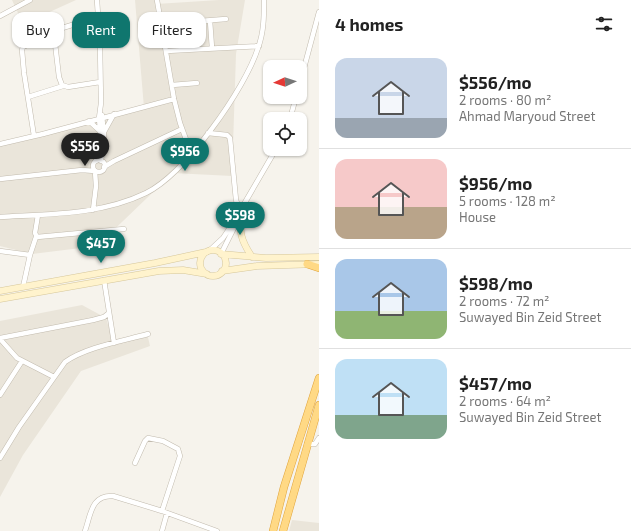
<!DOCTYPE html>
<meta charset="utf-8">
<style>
:root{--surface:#fff;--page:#f2f2f2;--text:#222;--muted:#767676;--line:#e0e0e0;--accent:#0f766e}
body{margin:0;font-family:"Exo 2",sans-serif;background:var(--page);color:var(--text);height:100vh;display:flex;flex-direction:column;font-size:15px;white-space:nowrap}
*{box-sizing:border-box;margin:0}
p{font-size:13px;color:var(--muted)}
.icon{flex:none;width:22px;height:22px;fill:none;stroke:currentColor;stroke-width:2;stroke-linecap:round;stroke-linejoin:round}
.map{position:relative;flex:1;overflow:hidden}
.details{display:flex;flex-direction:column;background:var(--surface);width:312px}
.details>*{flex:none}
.top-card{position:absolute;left:12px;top:12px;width:247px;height:36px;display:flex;gap:8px}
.needle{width:26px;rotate:267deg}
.fabs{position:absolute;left:263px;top:60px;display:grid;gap:8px}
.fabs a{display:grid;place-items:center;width:44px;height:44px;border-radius:8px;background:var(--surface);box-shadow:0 1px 3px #0004;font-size:20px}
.price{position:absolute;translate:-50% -34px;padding:0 9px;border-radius:14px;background:var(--accent);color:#fff;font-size:13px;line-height:26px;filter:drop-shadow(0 1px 2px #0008)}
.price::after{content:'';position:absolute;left:50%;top:24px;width:12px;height:9px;margin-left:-6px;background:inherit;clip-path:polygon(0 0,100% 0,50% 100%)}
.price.current{background:#222;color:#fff}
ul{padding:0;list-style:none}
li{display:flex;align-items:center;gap:12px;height:100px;padding:0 16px}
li+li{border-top:1px solid var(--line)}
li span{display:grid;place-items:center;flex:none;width:112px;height:80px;border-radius:12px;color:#555}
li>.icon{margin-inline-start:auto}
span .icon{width:48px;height:48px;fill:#fffc;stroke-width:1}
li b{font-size:17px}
h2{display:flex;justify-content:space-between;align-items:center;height:48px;padding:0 16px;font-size:17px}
.tag{padding:0 14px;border-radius:12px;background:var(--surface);box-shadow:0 1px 3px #0004;font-size:14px;line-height:36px}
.tag.current{background:var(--accent);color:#fff}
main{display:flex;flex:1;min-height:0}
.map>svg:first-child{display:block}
</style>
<main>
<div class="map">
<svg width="319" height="531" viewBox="0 0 319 531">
<rect width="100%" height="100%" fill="#f6f3ec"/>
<!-- residential -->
<path fill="#eae5da" d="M12 0H76L23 24Z
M135 0H156V4L219 0H245L236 54 232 176 173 173 97 246 32 254 0 246V143L144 108Z
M82 305 106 318 113 341 147 333 150 346 81 371 23 455 0 497V321Z
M292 520 319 523V531H289Z"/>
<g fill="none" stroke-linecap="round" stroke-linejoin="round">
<!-- minor casing -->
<g stroke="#c2bbae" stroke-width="5.5">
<path id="minor" d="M157 0 174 99 180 123 191 153
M0 16 30 0
M98 17 59 29 56 31 54 35 59 77 62 85 68 87 100 82
M210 21 212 48
M161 24 226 19
M166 51 259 46
M300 83 319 12
M172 85 197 83
M28 97 63 86
M290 119 296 97
M89 121 101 132
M104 132 114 114
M208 133 227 135 230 138 236 200 240 211 235 226 221 254
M34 136 24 73 22 50 23 47 56 31
M0 144 43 134 174 99
M93 166a6 6 0 1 1 12 0a6 6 0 1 1-12 0Z
M96 161 99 152 101 141 99 118 101 103 100 45 97 0
M101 161 104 136 102 115
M104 167 114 161 182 129
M0 179 82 170 95 171
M93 210 96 186 95 171
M240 211 276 149
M38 215 35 233 37 237 124 229
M0 217C49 214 101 215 146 193 185 174 245 89 258 48 264 32 264 16 264 0
M0 251 30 255 36 237
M209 251 223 238 233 223
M104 280 114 343
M23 287 30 255
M0 338 93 320 104 317 109 313
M0 339 17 358 54 377
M0 395 22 361
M307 444H315L319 438
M0 458 19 427 65 362C86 347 123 341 148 334
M135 463 145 441 148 438 163 441 178 449 180 456 162 511
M85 531C91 514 91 495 113 496L162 511 217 531
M162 531 167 513"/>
</g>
<!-- secondary casing -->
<g stroke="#d6c79b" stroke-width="7">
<path id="secondary" d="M240 211C240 233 240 239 252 257
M200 263a13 13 0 1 1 26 0a13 13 0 1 1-26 0Z
M221 254 266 258 319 257
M222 271 257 266 319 264
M0 291 155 263 206 252
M0 299 159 271 183 270 207 274"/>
</g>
<!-- trunk casing -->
<g stroke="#e0a43c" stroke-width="8">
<path id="trunk" d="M307 264 319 268
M273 531 284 487 319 378
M283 531 319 405"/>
</g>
<!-- minor -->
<use href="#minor" stroke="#fff" stroke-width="4.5"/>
<!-- secondary -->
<use href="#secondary" stroke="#fff3cd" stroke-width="6"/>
<!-- trunk -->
<use href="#trunk" stroke="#ffd985" stroke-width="7"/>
</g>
</svg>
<div class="fabs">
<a><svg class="needle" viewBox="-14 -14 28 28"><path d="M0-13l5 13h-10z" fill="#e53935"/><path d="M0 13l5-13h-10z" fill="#767676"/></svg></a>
<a><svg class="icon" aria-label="locate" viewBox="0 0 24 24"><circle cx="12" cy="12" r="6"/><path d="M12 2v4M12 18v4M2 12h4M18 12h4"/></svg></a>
</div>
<b class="price current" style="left:85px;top:167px">$556</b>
<b class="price" style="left:185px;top:172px">$956</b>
<b class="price" style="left:240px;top:236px">$598</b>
<b class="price" style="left:101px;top:264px">$457</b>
<div class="top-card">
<a class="tag">Buy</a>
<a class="tag current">Rent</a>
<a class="tag">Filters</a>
</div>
</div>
<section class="details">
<h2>4 homes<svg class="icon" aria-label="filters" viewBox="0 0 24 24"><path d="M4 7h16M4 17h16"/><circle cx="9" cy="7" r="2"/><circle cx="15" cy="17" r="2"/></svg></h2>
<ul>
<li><span style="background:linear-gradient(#c9d6e8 75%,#9aa5b1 0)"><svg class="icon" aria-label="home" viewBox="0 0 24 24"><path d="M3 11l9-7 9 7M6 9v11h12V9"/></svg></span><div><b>$556/mo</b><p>2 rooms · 80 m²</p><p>Ahmad Maryoud Street</p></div></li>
<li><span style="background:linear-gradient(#f6c9c9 60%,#b9a48a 0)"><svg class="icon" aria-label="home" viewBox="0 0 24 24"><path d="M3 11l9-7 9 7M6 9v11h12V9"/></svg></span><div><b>$956/mo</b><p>5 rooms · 128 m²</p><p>House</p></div></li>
<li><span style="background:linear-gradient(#a9c7e8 65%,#8fb573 0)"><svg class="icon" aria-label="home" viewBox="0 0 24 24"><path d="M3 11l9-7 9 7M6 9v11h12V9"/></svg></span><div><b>$598/mo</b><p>2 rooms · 72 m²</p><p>Suwayed Bin Zeid Street</p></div></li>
<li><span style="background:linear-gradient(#bfe0f5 70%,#7fa58c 0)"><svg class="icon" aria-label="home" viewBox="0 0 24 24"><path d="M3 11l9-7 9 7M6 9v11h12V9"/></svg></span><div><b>$457/mo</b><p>2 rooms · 64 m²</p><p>Suwayed Bin Zeid Street</p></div></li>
</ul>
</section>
</main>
